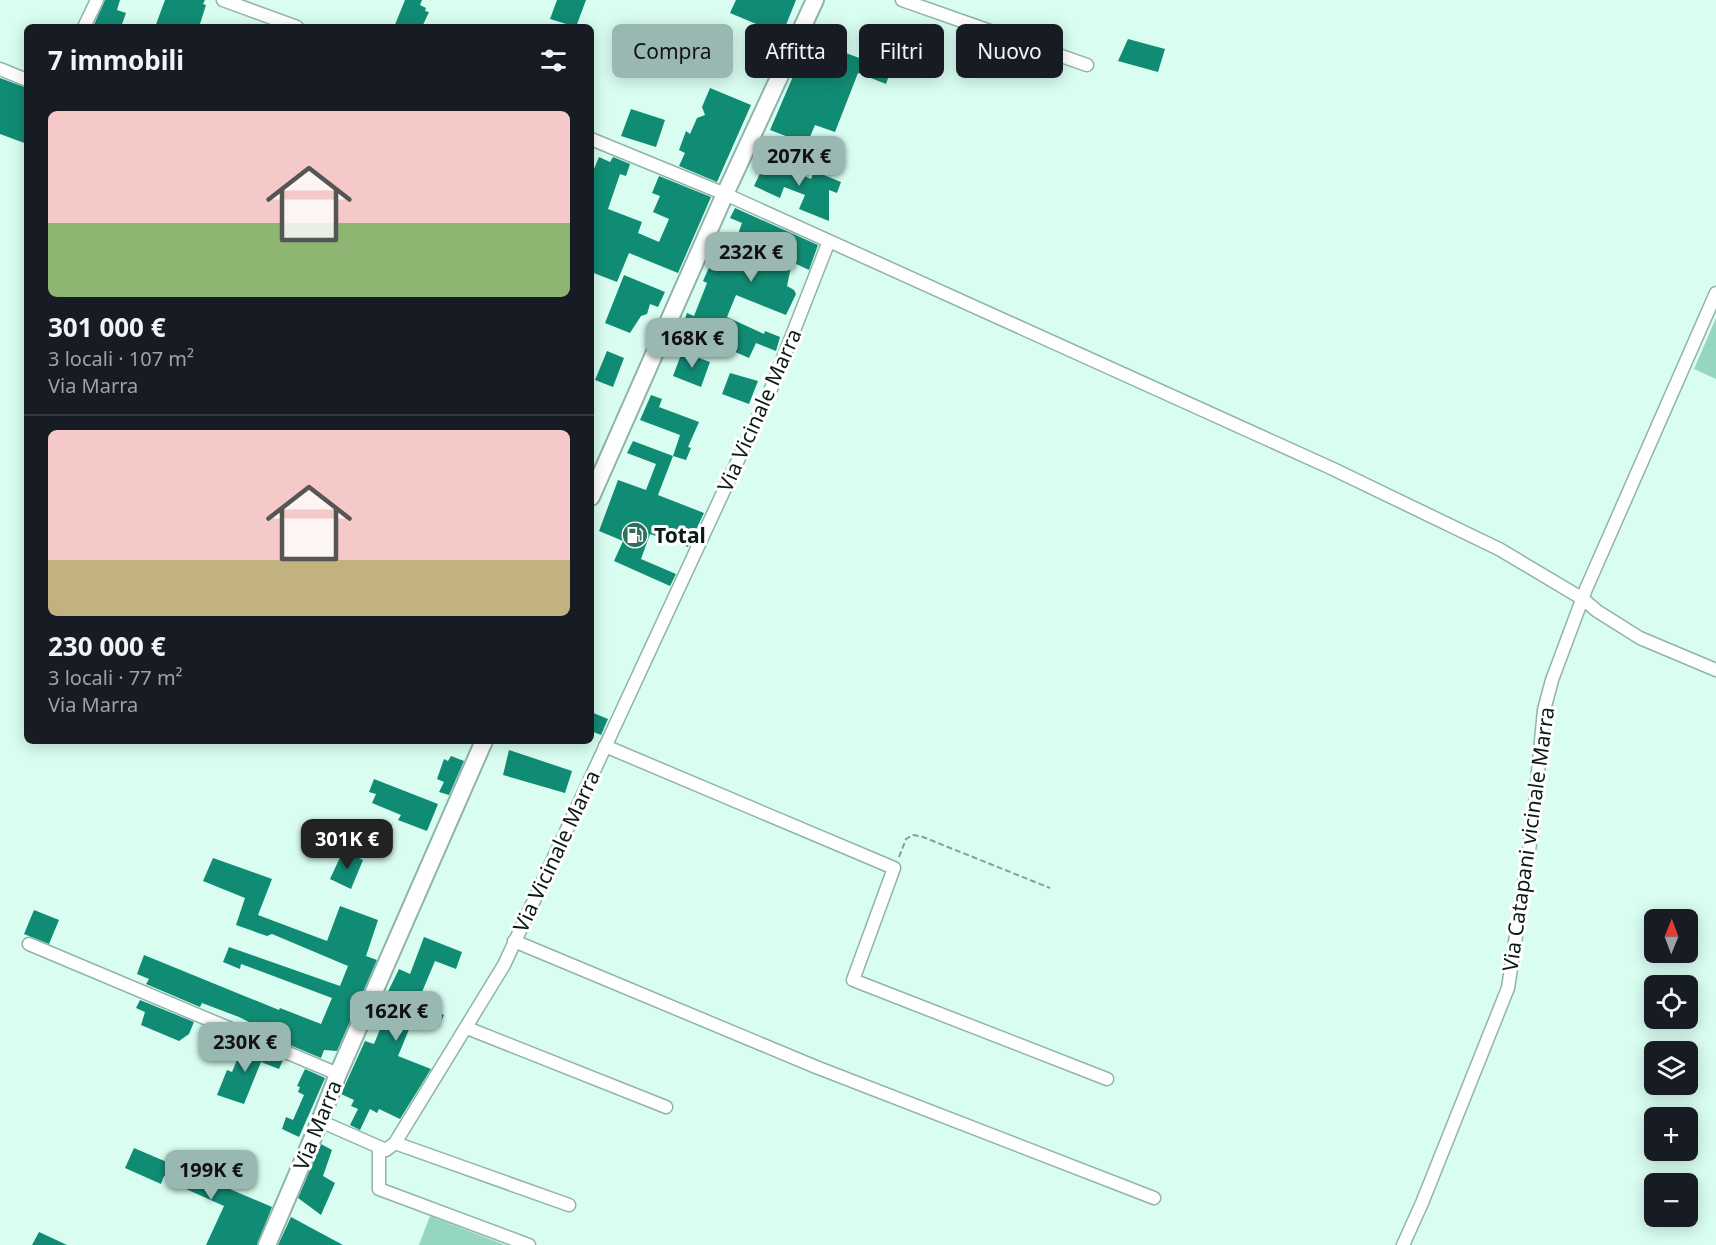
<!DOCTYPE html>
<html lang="it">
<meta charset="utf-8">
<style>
:root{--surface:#171b24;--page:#20242c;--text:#f1f3f6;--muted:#9ea1a6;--line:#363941;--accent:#9ab8b2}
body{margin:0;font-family:"Noto Sans",sans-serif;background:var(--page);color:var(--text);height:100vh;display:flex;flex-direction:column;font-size:22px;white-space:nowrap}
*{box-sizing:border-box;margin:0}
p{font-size:20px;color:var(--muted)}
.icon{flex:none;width:33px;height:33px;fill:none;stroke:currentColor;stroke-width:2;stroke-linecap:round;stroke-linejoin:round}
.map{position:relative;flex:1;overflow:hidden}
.side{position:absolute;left:24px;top:24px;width:570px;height:720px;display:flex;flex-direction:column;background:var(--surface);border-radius:9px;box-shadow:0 3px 15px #0003}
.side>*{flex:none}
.top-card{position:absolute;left:612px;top:24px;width:570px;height:54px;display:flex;gap:12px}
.needle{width:39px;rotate:1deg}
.buttons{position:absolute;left:1644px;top:909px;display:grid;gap:12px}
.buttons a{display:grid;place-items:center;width:54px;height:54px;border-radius:9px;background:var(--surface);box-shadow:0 3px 15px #0003;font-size:30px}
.price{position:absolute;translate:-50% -51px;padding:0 14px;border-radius:12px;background:var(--accent);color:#111;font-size:20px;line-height:39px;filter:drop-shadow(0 2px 3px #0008)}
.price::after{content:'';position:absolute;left:50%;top:36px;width:18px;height:14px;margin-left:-9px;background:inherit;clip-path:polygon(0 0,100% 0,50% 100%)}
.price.active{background:#222;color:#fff}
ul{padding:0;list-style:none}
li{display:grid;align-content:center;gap:12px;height:318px;padding:0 24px}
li+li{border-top:2px solid var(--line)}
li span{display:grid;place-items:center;height:186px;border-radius:9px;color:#555}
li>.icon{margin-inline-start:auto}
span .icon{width:108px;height:108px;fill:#fffc;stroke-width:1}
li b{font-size:26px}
h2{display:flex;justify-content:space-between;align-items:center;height:72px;padding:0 24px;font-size:26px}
.chip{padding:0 21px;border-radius:9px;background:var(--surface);box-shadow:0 3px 15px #0003;font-size:21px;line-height:54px}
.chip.active{background:var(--accent);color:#111}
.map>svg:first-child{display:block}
</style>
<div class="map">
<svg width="1716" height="1245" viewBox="0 0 1716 1245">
<rect width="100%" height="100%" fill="#d9fdf1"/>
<!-- green -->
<path fill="#95d6c3" d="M1716 318V379L1694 369Z
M430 1216 505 1245H419Z"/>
<!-- building -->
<path fill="#118c74" d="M105 0H120L117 10 126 13 121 27H93Z
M165 0H205L203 4 206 5 199 27H155Z
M405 0H422L420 5 426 8 425 11 429 12 422 27H394Z
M557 0H586L576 27 550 19Z
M736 0H796L780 40 765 34 761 26 730 13Z
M809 39 891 70 886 84 858 73 835 132 815 125 807 144 770 130Z
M1128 39 1165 49 1158 72 1118 61Z
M0 78 27 88V144L0 134Z
M710 88 751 105 717 182 679 166 685 153 679 150 686 131 690 134 697 118 705 115 702 107Z
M631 109 665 120 656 147 621 136Z
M599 157 610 162 613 157 630 164 626 176 620 174 608 209 642 222 638 233 659 242 669 219 653 212 660 196 652 193 659 176 711 197 678 273 629 253 617 282 591 272V176Z
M767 159 811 179 814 171 841 182 837 193 829 190V221L799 209 805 195 784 187 780 198 754 186Z
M735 208 818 245 809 270 792 262 787 286 794 290 796 294 786 315 736 295 727 317 764 334 765 331 780 337 776 351 756 343 749 358 724 347 725 341 683 324 687 313 694 316 707 283 703 281 711 263 728 270 741 235 738 234 742 223 730 218Z
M624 275 665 292 658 307 650 304 647 314 641 316 630 333 605 323Z
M607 351 624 358 613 387 595 380Z
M682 352 710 362 701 387 673 376Z
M730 373 758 381 749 404 722 394Z
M651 395 662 399 659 407 699 422 688 447 691 448 686 460 673 456 680 435 640 420Z
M633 441 673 456 658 495 704 513 688 547 650 534 641 559 676 574 670 586 614 561 623 541 599 531 618 480 646 490 656 464 627 453Z
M591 712 608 719 601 735 591 731Z
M509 750 572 771 565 793 503 775Z
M451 756 464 761 449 795 439 792 444 782 437 779 444 759 448 761Z
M374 779 438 804 427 831 398 820 401 815 372 803 376 794 369 792Z
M343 851 363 860 351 889 330 879Z
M213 858 272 879 258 915 327 941 340 906 378 920 366 956 377 960 337 1051 324 1050 321 1058 247 1027 249 1022 239 1017 202 1003 200 1007 146 984 149 979 137 974 144 955 279 1010 280 1008 321 1024 332 998 241 964 240 969 223 962 229 947 340 986 348 966 272 934 267 936 236 925 245 898 203 881Z
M34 910 59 920 49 944 24 934Z
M424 937 462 952 456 969 435 961 417 1004 444 1015 439 1026 415 1015 398 1056 431 1069 400 1119 379 1109 377 1113 370 1109 360 1130 350 1125 358 1109 351 1106 354 1100 341 1094 365 1041 374 1044 389 1007 382 1004 399 969 410 974Z
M140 1000 194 1022 189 1034 179 1041 141 1025 145 1012 136 1008Z
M241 1042 283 1060 279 1069 261 1062 244 1104 217 1095 227 1070 232 1072 242 1048H239Z
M305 1069 325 1078 299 1137 282 1129 286 1117 293 1120 304 1095 298 1092 300 1087 297 1086Z
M321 1144 332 1150 323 1176 335 1183 321 1215 298 1198Z
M134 1148 272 1207 257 1245H206L224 1206 186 1189 187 1186 164 1176 161 1184 125 1168Z
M291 1217 343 1245H278Z
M39 1232 67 1245H32Z"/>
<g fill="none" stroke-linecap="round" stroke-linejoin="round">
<!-- minor casing -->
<g stroke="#91b3a9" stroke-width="15">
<path id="minor" d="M223 0 297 27
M902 0 1087 65
M84 27 97 0
M0 69 27 80
M591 139 725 194 1331 468 1499 549 1583 599 1597 611 1640 638 1716 670
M605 746 894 868 853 980 1107 1079
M514 941 816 1067 1154 1198
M29 944 338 1074
M467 1028 666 1107
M320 1121 386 1150 395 1143 504 965 771 389 829 241
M395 1143 569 1205
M379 1147V1189L529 1245
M1403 1245 1422 1203 1508 988 1533 824 1544 710 1552 680 1586 589 1716 293"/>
</g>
<!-- secondary casing -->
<g stroke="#91b3a9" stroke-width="20">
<path id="secondary" d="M591 497 725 194 815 0
M267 1245 320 1121 338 1074 484 741"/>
</g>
<!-- path -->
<path stroke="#85a098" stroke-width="2" stroke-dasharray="6 3" stroke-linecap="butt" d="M899 857 906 839 913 835 923 837 1050 888"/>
<!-- minor -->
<use href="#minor" stroke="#fff" stroke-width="12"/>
<!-- secondary -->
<use href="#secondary" stroke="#fff" stroke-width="16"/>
</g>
<!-- icons -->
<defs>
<g id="fuel-disc" transform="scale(1.35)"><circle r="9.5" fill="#2f705f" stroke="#fff"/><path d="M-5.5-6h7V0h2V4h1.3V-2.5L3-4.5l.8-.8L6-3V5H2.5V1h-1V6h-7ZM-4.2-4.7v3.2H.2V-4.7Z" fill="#fff"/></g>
</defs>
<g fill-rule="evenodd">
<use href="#fuel-disc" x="635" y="535"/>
</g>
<g text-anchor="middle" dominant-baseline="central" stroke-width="6" stroke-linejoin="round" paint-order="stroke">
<!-- street labels -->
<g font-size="21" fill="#0d1b17" stroke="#fff">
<text transform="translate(759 410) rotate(-66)">Via Vicinale Marra</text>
<text transform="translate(1528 839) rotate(-82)">Via Catapani vicinale Marra</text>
<text transform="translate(556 851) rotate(-65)">Via Vicinale Marra</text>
<text transform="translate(317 1125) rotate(-68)">Via Marra</text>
</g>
<!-- poi labels -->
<g font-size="21" font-weight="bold" fill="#0d1b17" stroke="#fff" text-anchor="start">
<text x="654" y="535">Total</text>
</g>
</g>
</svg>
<div class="buttons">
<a><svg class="needle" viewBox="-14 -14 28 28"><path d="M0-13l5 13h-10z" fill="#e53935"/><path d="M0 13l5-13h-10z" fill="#9ea1a6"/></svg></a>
<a><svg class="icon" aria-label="locate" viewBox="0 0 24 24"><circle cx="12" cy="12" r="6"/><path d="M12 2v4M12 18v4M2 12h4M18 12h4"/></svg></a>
<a><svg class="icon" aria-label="layers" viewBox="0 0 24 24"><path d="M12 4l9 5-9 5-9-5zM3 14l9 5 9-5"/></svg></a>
<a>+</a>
<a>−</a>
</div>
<b class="price" style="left:799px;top:187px">207K €</b>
<b class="price" style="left:751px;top:283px">232K €</b>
<b class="price" style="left:692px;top:369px">168K €</b>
<b class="price active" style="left:347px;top:870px">301K €</b>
<b class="price" style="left:396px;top:1042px">162K €</b>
<b class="price" style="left:245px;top:1073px">230K €</b>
<b class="price" style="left:211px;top:1201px">199K €</b>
<div class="top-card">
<a class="chip active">Compra</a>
<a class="chip">Affitta</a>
<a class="chip">Filtri</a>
<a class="chip">Nuovo</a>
</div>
<section class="side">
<h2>7 immobili<svg class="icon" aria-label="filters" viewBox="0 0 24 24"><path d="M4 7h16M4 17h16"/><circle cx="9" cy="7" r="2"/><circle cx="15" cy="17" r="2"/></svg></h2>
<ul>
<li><span style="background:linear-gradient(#f6c9c9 60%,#8fb573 0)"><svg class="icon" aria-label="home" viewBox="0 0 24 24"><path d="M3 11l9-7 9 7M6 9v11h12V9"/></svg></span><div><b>301 000 €</b><p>3 locali · 107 m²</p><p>Via Marra</p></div></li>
<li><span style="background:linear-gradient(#f6c9c9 70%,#c2b280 0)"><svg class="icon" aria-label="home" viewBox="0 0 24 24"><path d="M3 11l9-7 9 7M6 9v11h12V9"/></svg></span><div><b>230 000 €</b><p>3 locali · 77 m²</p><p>Via Marra</p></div></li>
</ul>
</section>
</div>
